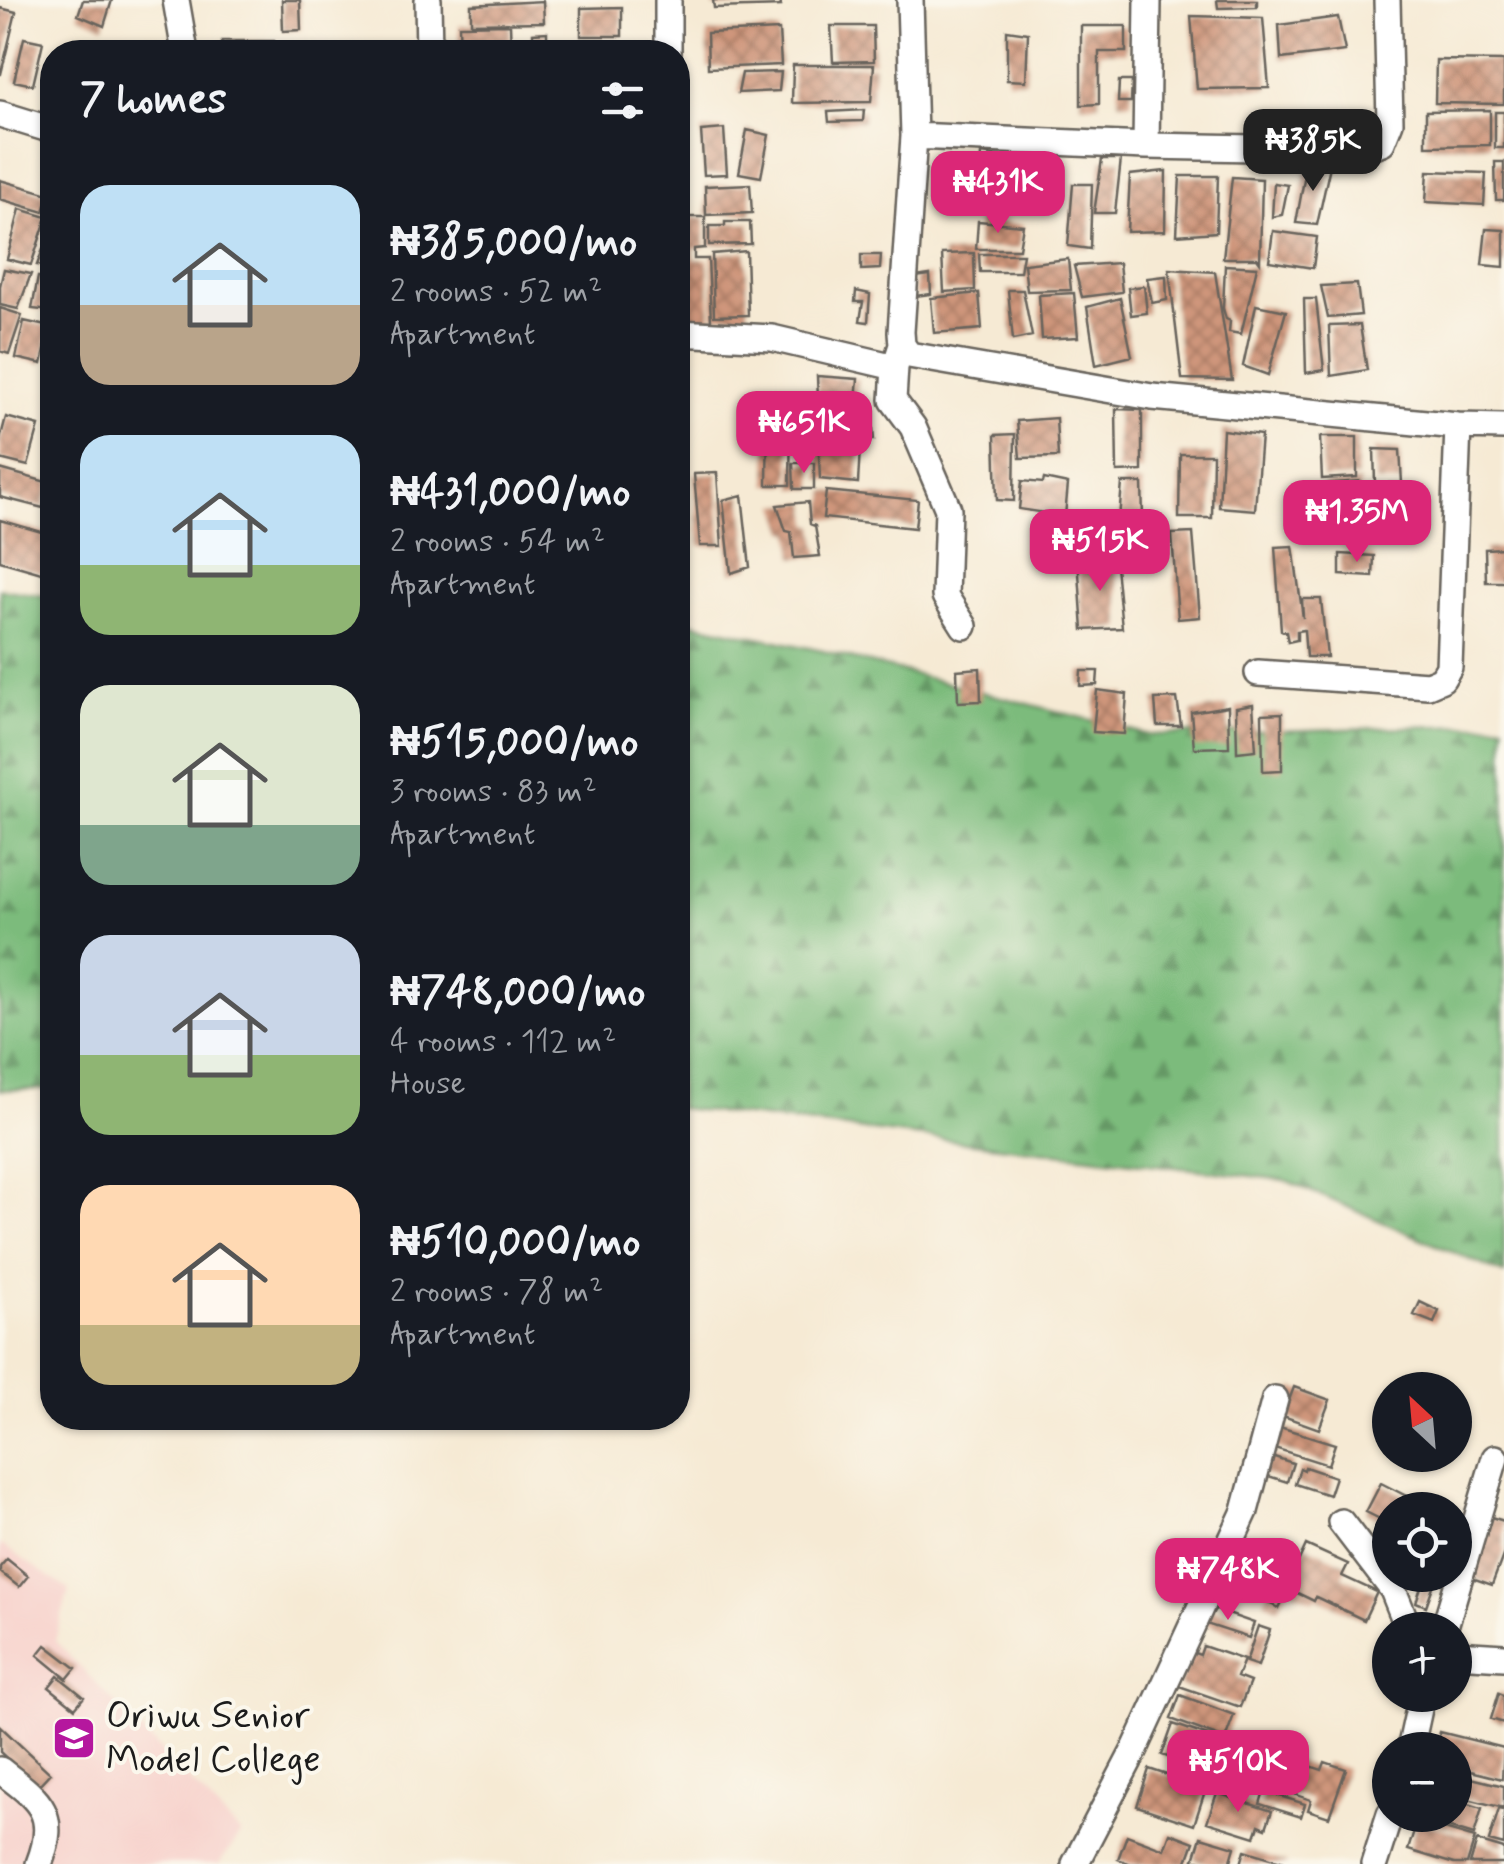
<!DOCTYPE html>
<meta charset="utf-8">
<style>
:root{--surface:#171b24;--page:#20242c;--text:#f1f3f6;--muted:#9ea1a6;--accent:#db2777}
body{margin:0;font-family:Mynerve,sans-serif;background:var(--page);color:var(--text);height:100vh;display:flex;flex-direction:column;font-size:38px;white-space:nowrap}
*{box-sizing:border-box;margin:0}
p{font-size:32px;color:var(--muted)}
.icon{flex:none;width:55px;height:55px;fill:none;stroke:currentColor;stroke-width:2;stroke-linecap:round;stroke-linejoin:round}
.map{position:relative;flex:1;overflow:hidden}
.details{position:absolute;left:40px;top:40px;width:650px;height:1390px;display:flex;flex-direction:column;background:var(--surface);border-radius:40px;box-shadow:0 2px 8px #0004}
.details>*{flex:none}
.needle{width:65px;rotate:334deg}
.buttons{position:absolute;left:1372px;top:1372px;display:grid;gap:20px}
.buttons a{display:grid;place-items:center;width:100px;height:100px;border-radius:50%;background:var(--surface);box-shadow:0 2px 8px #0004;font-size:50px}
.price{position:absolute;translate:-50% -85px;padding:0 22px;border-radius:20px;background:var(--accent);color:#fff;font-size:32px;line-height:65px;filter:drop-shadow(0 2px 5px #0008)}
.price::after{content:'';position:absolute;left:50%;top:60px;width:30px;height:22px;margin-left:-15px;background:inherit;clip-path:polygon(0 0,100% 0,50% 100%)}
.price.on{background:#222;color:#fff}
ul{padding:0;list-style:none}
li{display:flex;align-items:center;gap:30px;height:250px;padding:0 40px}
li span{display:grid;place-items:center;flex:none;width:280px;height:200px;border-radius:30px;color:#555}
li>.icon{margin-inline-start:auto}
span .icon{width:120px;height:120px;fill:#fffc;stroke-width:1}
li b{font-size:42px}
h2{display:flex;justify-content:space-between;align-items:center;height:120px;padding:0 40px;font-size:42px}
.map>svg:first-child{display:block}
</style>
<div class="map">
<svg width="1504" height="1864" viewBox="0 0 1504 1864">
<defs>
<pattern id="forest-firs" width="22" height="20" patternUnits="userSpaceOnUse" patternTransform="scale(2.5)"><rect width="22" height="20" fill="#7cbb7c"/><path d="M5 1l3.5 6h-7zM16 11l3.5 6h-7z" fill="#659765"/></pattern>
<pattern id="building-cross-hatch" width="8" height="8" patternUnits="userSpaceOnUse" patternTransform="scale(2.5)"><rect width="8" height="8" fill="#cf967b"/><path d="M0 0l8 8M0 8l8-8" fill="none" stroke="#a77a64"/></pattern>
</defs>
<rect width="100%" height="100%" fill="#fbf7ec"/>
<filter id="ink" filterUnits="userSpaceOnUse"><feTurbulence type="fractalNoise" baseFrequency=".01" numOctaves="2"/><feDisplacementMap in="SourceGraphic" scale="20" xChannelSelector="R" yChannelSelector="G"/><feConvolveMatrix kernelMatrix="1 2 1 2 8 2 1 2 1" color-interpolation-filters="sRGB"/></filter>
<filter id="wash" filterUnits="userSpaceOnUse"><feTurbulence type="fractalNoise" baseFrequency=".0048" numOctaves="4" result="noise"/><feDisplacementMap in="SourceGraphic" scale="40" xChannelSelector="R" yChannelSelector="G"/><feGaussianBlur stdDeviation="2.25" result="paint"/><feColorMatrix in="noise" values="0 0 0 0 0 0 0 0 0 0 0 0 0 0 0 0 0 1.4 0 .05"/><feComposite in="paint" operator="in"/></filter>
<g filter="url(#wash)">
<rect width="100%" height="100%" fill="#f6ead4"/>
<!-- built -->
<path fill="#f7d0ca" d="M0 1544 69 1590 55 1641 241 1834 219 1864H0Z"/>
<!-- forest -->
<path fill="url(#forest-firs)" stroke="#4c6c4c" stroke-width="2.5" d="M0 589 52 597V1089L0 1090Z
M678 620 819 650 1149 735 1504 724V1274L1285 1180 678 1108Z"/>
<g id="blocks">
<!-- building -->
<path fill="url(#building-cross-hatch)" d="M83 0H112L104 26 78 15Z
M282 0H300L301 30 283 31Z
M713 0H780L781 6 714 8Z
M1217 0H1257V7L1218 8Z
M543 1 544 22 471 23V5Z
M622 7V36H581V8Z
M0 8 16 12 1 74H0Z
M1191 16 1263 18 1269 88 1197 89Z
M1338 17 1345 51 1281 59 1279 25Z
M510 24 511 52H460L459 25Z
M831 26H873L874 61 833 62Z
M1081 26H1126V52H1099V104L1081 105Z
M779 30 781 65 708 68 707 33Z
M1007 30 1028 33 1026 81 1007 80Z
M547 32V52H530V48L533 47V33Z
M24 38 43 42 33 85 14 81Z
M122 41 156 49 155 52H120Z
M222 41H274V52H222Z
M636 46 637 52H559V47Z
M1436 60 1504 61V104L1435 103Z
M793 65H874L871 102 792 103Z
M781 72 779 91 738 93 742 73Z
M1119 81H1132L1131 102H1118Z
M864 110 863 121 829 122 828 112Z
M1490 110V145L1426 146V111Z
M1495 112H1504V148H1495Z
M724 129 727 174 704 175 701 131Z
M747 130 769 135 761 177 739 173Z
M981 154 1012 158 1009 173 980 170Z
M1102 159H1121L1115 213H1094Z
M1495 162H1504V200H1496Z
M1307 163 1330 166 1317 225 1296 223Z
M1166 171 1165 231 1127 232 1130 175Z
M1428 171 1486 173 1484 205 1426 202Z
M1180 176H1218L1216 232 1177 235Z
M1232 177 1262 179 1260 262 1257 258H1223Z
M0 180 49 194 44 212 0 199Z
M1274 183 1288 185 1282 215 1272 217Z
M750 184 752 213 706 215 705 186Z
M1073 184H1092L1090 249 1068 246Z
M20 209 47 217 31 265 7 259Z
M678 217H705V248L694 249V259H708L711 321H678Z
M978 221 1023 225 1019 249H976Z
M725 222H750L751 244 709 245V226H725Z
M52 226V267L37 265Z
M1486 229 1504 230V267L1482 265Z
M1273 231 1317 237 1313 268 1269 261Z
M746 251 748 315 714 316 712 254Z
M974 253 975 290 944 292 942 254Z
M979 254H1023L1020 272H980Z
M861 255H881L880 269 861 270Z
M1068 259 1071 290 1027 291 1024 264Z
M1119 263 1122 292 1082 297 1074 266Z
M1225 265 1257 267 1241 334 1229 332 1230 321 1226 319 1223 308Z
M4 269 31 274 18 309 0 305V286Z
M1169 269 1215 272 1232 380 1182 379Z
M930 275 931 294 915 296V277Z
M1166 276 1167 300 1152 303 1147 278Z
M38 277H52V311L32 309Z
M1357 284 1361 315 1328 318 1321 286Z
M1144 286 1147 313 1131 315 1128 288Z
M1008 290H1023L1032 336 1013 340Z
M856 291 870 294 868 322 860 321 863 302H855Z
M979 293 982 329 934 333 931 298Z
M1074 293 1078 337 1042 339 1039 295Z
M1120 298 1132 356 1096 365 1087 307Z
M1304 299H1316L1324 370 1306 373Z
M1256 305 1286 311 1268 375 1243 366Z
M0 308 22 315 9 354 0 351Z
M24 321 50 327 42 364 16 358Z
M1360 325 1367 370 1331 376 1329 326Z
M817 376 858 379 856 399H818Z
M817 408H832L840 420 839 414 857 413 858 420 841 421 848 431 873 429 874 440H854L860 448 858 483 820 479Z
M1116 409 1142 410V471L1117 472Z
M768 412 791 414 790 485H767Z
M6 417 39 426 28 466 0 459V440Z
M1056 418 1058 457 1020 458 1017 421Z
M1223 430 1261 435 1255 510 1219 507Z
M1015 434 1014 501 997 500 995 435Z
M1320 437H1357V477L1322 479Z
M1374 449 1400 450 1402 483H1375Z
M1180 454H1213L1212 518H1179Z
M793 463H814V489H794Z
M0 469 50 483 43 508 0 497Z
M717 473 722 546H700L694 474Z
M1044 479 1068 484 1065 516 1019 509 1022 481 1043 483Z
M1360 481V514L1323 515 1324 484Z
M1122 483H1142L1143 519H1119Z
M826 491 918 500 915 528 823 518Z
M1364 494H1373L1374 529 1363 531Z
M742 495 750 567 731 573 723 500Z
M808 502 810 524 815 526 820 556 794 558 791 532 786 531 777 505Z
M1071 519H1119L1117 549 1073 552Z
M0 520 52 535V560L48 575 0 561Z
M1163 524 1165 552 1121 554 1123 527Z
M1193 533 1200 617 1178 619 1172 534Z
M1293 546 1303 618 1302 599H1321L1327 657H1306L1304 630 1297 631V640L1288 642 1286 632 1281 630 1275 547Z
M1504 548V582H1486L1485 549Z
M1340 554 1374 556 1373 577 1340 575Z
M1115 556 1122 628 1083 630 1078 559Z
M980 668 981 701 958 702 957 670Z
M1081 671H1098L1097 685 1080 686Z
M1097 690 1127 694 1124 734 1093 732Z
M1177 698 1181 726H1157L1155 699Z
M1253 704 1256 750 1237 752 1236 707Z
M1228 706 1229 747 1194 748 1191 712Z
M1282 713V770L1263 771 1262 714Z
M1420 1302 1439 1311 1434 1323 1414 1315Z
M1294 1387 1330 1400 1319 1429 1283 1416Z
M1273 1425 1335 1444 1328 1465 1268 1446Z
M1268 1455 1293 1463 1287 1482 1262 1474Z
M1305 1467 1335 1477 1329 1495 1295 1484 1300 1468 1304 1470Z
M1381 1483 1420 1503 1416 1510H1390V1524L1366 1512Z
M1491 1517 1504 1521V1553L1492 1585 1469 1577Z
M1306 1545 1348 1564 1342 1576 1377 1592 1364 1620 1316 1597 1314 1601 1291 1590 1293 1586 1288 1583 1289 1581 1233 1563 1239 1552 1295 1569Z
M7 1559 28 1576 19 1587 0 1572V1567Z
M1425 1575 1436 1578 1426 1606 1416 1602Z
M1275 1578 1290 1586 1279 1608 1264 1601Z
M1208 1607 1254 1623 1249 1638 1203 1623Z
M1258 1626 1270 1630 1258 1666 1246 1662Z
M46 1645 76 1668 67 1679 38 1655Z
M1203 1646 1244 1660 1237 1677 1250 1682 1240 1707 1179 1686 1192 1652 1200 1655Z
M58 1676 84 1697 75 1708 49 1687Z
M1499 1693 1504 1695V1723L1491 1719Z
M1180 1695 1234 1715 1225 1739 1171 1719Z
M1173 1724 1223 1741 1212 1772 1162 1755Z
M0 1726 50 1773 37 1787 0 1752Z
M1440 1732 1504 1748 1502 1779 1455 1767V1750H1436Z
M1265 1751 1322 1770 1325 1762 1346 1769 1329 1817 1308 1810 1311 1800 1254 1780Z
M1149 1769 1206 1788 1194 1825 1137 1806Z
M1455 1774 1504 1786V1808L1455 1796Z
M1264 1791 1305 1804 1301 1817 1260 1804Z
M1217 1793 1272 1811 1266 1828 1259 1825 1255 1837 1207 1822Z
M1455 1800 1482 1808 1474 1835 1417 1818 1418 1815H1455Z
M1499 1809 1504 1810V1845L1489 1841Z
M1417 1821 1475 1838 1467 1864H1454L1408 1850Z
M1170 1833 1194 1842 1186 1864H1131L1118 1859 1127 1835 1164 1849Z
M1201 1837 1235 1847 1230 1864H1210L1194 1859Z
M1477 1841 1504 1849V1864H1470Z
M1245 1850 1287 1863V1864H1241Z"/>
</g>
</g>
<g filter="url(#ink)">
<use href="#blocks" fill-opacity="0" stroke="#68645c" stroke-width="2.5"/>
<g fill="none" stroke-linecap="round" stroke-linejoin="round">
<!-- minor casing -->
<g stroke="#68645c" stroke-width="30">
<path id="minor" d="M176 0 185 52
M428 0 429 52
M668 0V52
M0 114 52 130
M914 136 1146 146 1362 150 1382 142 1390 122 1387 0
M1146 146 1148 0
M678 333 772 338 895 367 902 345 909 355 1152 397 1458 426 1504 427
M902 345 901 332 914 136 910 0
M895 367 893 400 913 427 948 509 945 596 964 626
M1258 673 1428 685 1442 679 1449 667 1458 426
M1341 1522 1393 1590 1409 1630
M1444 1630 1495 1458
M1455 1654 1504 1657
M1410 1750 1422 1695
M0 1770C39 1800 59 1812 39 1864
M1075 1864 1135 1749 1245 1511 1275 1399
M1374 1864 1390 1814"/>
</g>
<!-- minor -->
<use href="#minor" stroke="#fff" stroke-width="25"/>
</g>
</g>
<!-- icons -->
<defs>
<g id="school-square" transform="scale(2.25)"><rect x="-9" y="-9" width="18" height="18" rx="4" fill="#b5179e" stroke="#fbf7ec"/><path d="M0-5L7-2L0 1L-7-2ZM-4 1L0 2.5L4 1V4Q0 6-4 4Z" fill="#fff"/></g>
</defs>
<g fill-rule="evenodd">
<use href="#school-square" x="74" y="1738"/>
</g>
<g text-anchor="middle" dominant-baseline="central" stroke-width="8" stroke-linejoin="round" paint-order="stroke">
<!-- poi labels -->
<g font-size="38" fill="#1c1c1c" stroke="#fbf7ec" text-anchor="start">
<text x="106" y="1716">Oriwu Senior<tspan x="106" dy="44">Model College</tspan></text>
</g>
</g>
</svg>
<div class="buttons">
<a><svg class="needle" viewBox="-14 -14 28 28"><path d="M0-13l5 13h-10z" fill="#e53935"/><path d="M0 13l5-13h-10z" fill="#9ea1a6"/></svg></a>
<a><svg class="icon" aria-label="locate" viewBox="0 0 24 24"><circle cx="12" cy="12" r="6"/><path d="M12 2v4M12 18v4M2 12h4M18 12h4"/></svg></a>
<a>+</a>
<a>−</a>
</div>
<b class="price on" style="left:1313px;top:194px">₦385K</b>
<b class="price" style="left:998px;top:236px">₦431K</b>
<b class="price" style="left:804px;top:476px">₦651K</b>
<b class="price" style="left:1357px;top:565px">₦1.35M</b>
<b class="price" style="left:1100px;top:594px">₦515K</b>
<b class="price" style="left:1228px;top:1623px">₦748K</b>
<b class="price" style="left:1238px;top:1815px">₦510K</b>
<section class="details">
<h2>7 homes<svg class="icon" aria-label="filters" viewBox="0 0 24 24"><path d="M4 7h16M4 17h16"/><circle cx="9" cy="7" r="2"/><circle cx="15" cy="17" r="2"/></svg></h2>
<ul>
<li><span style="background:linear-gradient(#bfe0f5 60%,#b9a48a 0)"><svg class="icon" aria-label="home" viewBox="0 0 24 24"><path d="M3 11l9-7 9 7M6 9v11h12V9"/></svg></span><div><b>₦385,000/mo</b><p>2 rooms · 52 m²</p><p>Apartment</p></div></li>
<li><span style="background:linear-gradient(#bfe0f5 65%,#8fb573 0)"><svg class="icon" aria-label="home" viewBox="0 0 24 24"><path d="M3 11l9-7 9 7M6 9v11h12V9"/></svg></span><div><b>₦431,000/mo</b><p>2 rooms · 54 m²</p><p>Apartment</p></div></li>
<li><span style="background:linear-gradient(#dfe7d0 70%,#7fa58c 0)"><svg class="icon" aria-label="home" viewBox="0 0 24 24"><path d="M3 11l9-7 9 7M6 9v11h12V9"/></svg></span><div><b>₦515,000/mo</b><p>3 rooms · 83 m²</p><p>Apartment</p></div></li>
<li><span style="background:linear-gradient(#c9d6e8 60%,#8fb573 0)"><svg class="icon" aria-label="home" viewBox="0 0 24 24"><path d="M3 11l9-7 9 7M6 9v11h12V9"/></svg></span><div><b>₦748,000/mo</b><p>4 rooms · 112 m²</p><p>House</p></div></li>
<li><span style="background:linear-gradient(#ffd9b3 70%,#c2b280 0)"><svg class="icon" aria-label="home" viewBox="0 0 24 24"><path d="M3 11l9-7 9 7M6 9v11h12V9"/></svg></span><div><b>₦510,000/mo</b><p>2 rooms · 78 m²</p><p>Apartment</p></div></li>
</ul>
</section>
</div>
